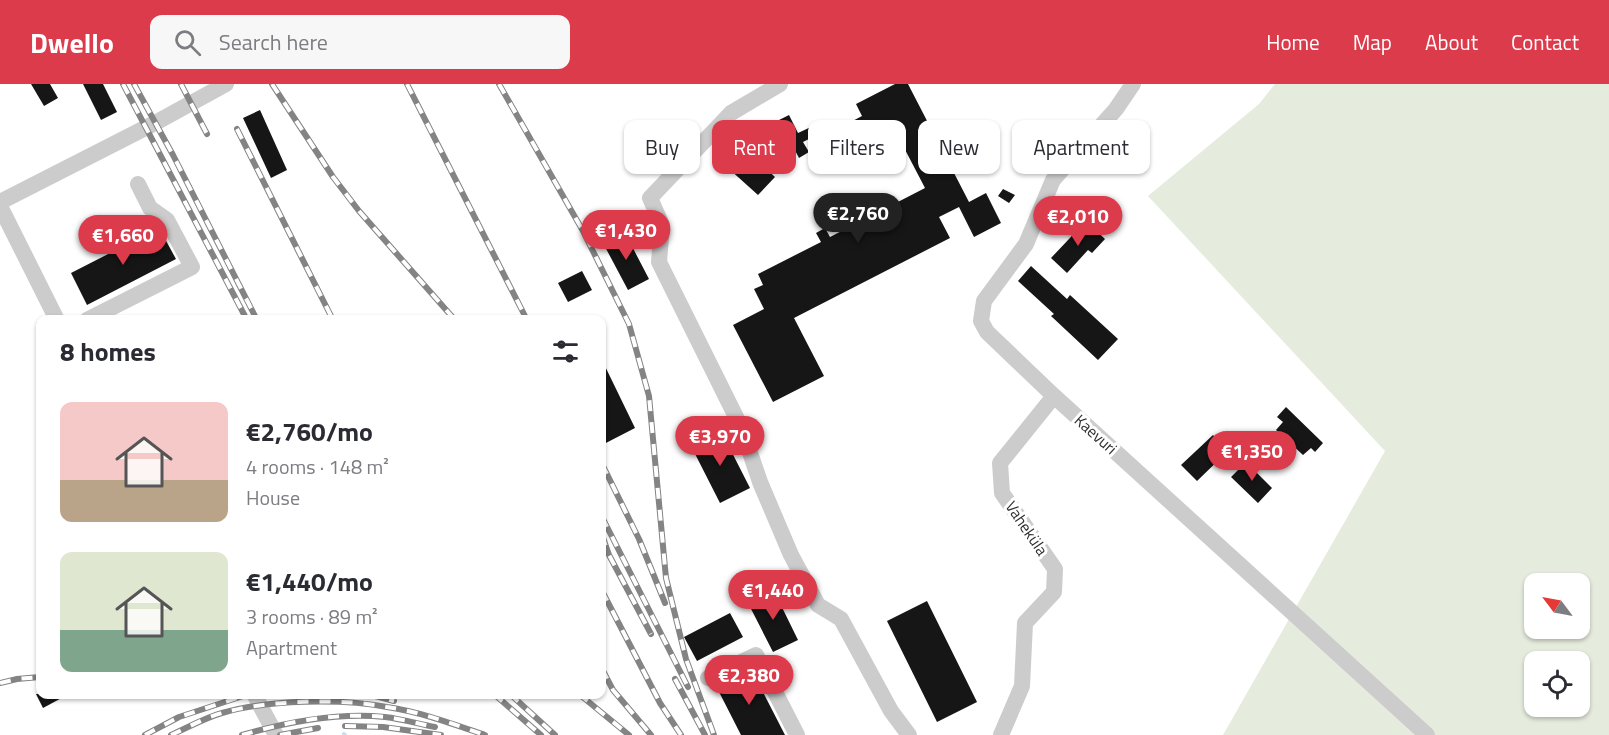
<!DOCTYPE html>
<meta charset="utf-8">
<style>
:root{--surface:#fff;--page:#f7f7f7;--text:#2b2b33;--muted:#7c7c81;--accent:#dc3b4c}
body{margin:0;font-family:"Titillium Web",sans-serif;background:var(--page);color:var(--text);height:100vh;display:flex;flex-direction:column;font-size:22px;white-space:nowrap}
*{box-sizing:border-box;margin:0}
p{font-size:20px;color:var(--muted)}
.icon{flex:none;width:33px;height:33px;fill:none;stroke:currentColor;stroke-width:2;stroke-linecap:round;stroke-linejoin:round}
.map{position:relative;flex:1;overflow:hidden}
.drawer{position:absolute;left:36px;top:231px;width:570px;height:384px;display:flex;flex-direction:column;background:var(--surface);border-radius:12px;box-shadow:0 2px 4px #0004}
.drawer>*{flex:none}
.hud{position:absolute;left:624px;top:36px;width:570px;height:54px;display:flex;gap:12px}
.needle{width:39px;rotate:302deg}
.tools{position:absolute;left:1524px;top:489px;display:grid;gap:12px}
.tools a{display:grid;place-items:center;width:66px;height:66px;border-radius:12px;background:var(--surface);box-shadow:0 2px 4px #0004;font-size:30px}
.price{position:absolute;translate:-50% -51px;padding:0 14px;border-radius:21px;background:var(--accent);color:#fff;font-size:20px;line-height:39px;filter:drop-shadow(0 2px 3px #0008)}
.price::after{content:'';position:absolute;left:50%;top:36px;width:18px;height:14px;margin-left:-9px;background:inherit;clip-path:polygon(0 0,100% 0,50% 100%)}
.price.on{background:#222;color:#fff}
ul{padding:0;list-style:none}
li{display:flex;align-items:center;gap:18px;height:150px;padding:0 24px}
li span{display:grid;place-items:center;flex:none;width:168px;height:120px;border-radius:12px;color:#555}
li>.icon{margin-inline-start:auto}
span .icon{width:72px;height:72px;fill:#fffc;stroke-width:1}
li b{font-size:26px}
h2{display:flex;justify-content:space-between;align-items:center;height:72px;padding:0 24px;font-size:26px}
.chip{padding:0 21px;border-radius:12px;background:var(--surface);box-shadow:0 2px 4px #0004;font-size:21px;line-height:54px}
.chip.on{background:var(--accent);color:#fff}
header{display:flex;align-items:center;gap:36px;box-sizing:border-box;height:84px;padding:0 30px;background:var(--accent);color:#fff}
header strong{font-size:28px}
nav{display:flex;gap:33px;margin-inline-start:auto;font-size:21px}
.search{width:420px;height:54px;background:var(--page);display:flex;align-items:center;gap:15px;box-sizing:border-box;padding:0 21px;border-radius:12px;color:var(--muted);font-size:22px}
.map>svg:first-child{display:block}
</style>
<header>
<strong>Dwello</strong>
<div class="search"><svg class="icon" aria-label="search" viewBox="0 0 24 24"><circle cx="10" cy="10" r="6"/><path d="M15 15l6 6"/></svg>Search here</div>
<nav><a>Home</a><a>Map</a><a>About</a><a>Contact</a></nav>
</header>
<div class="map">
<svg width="1609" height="651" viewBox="0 0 1609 651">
<rect width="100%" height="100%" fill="#fff"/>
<!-- green -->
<path fill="#e5ebdd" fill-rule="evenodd" d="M1275 0H1609V651H1223L1385 367 1148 112 1259 20ZM1534 500H1580V544H1534ZM1534 578H1580V622H1534Z"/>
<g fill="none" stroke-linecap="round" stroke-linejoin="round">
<!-- stream -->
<path stroke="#cadfea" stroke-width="4" d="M344 650 345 651"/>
</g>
<!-- building -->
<path fill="#161616" d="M31 0H50L58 14 44 22Z
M83 0H103L117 28 101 36Z
M895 0H908L969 118 986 109 1001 139 974 153 959 123 939 133 950 154 794 234 824 292 773 318 733 241 764 225 754 205 763 201 758 190 821 158 816 149 825 144 830 153 925 104 900 56 879 66 867 42 835 59 830 49 862 32 856 20Z
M260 26 287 86 271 94 243 34Z
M789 31 798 49 813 42 817 51 803 58 809 68 799 74 779 36Z
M745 65 775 93 758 111 728 84Z
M1003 105 1015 111 1009 119 998 112Z
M1086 137 1105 155 1092 169 1088 166 1067 189 1051 174Z
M159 144 176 175 87 221 71 189Z
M624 147 649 195 628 206 603 159Z
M1031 182 1067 215 1070 211 1118 255 1098 276 1051 232 1054 230 1018 197Z
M582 187 592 206 568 218 558 199Z
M602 276 635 344 602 361Z
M1286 323 1323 359 1315 368 1311 364 1303 371 1276 346 1283 338 1277 333Z
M721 347 750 404 720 419 691 362Z
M1213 351 1228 367 1197 397 1181 381Z
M1246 378 1272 404 1258 419 1231 393Z
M774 507 798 556 773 568 748 519Z
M927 517 977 618 937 638 887 537Z
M730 529 743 553 697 577 684 553Z
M751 585 785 651H741L716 602Z
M36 610H69L43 624Z"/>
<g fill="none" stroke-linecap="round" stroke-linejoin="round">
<!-- minor -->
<path stroke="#ccc" stroke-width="16" d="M780 0 731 29 650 114 662 141 659 178 742 345 760 398 791 471 818 521 841 535 891 627 909 651
M1133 0 1116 25 1053 96 1026 160 984 217 981 237 987 248 1054 312 1427 651
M0 118 155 39 226 0
M0 122 57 236
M87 236 192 183 167 136 150 124 138 100
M708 594 756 571 797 651
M254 610 276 651
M1001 651 1022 602 1025 539 1054 508 1055 485 1002 409 1000 379 1054 312"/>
<!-- rail casing -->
<g stroke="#848484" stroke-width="6">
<path id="rail" d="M123 0 247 236
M134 0 173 71 257 236
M181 0 207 50
M272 0 333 93 359 127 455 236
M407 0 527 236
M499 0 583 147 629 240 649 312 666 494 686 575 714 651
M237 45 333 236
M602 380 639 455 665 519
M602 433 688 603
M602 451 609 471 651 550
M602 507 660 619 681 651
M602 585 613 606 651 651
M675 595 705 651
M0 599 17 595 40 593
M368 610 394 617
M494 610 541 651
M510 610 555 651
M579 610 629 651
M345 642 383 643 441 651
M145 651 179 633 249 610
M171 651C187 644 204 634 222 629 267 616 341 614 387 623 421 628 453 640 485 651
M242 651C287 638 337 628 385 633 402 635 419 640 435 643
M280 651 318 644"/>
</g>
<!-- rail -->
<use href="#rail" stroke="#fff" stroke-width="4" stroke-dasharray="11" stroke-linecap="butt"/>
</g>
<g text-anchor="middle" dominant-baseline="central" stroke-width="6" stroke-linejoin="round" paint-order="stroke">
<!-- street labels -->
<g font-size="16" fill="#2f2f2f" stroke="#fff">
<text transform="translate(1096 350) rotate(42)">Kaevuri</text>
<text transform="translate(1027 444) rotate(56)">Vaheküla</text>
</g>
</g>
</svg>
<div class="tools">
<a><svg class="needle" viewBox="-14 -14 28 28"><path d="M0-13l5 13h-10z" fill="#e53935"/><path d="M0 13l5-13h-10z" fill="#7c7c81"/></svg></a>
<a><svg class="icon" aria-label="locate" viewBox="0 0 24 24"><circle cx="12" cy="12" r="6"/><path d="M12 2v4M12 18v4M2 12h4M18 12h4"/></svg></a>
</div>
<b class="price on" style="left:858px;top:160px">€2,760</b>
<b class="price" style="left:1078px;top:163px">€2,010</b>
<b class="price" style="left:626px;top:177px">€1,430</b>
<b class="price" style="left:123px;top:182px">€1,660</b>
<b class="price" style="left:720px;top:383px">€3,970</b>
<b class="price" style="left:1252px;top:398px">€1,350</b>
<b class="price" style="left:773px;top:537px">€1,440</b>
<b class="price" style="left:749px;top:622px">€2,380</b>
<div class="hud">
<a class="chip">Buy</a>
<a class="chip on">Rent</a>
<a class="chip">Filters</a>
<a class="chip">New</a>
<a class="chip">Apartment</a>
</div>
<section class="drawer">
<h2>8 homes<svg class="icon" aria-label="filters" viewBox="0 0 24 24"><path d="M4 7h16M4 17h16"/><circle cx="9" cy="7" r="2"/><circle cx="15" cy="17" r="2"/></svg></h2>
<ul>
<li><span style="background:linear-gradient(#f6c9c9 65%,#b9a48a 0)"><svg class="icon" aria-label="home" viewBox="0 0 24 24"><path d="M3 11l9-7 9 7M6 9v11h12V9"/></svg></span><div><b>€2,760/mo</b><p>4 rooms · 148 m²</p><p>House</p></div></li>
<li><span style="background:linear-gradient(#dfe7d0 65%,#7fa58c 0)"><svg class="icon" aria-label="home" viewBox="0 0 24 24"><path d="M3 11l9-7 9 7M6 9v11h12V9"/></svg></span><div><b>€1,440/mo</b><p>3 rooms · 89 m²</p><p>Apartment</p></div></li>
</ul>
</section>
</div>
